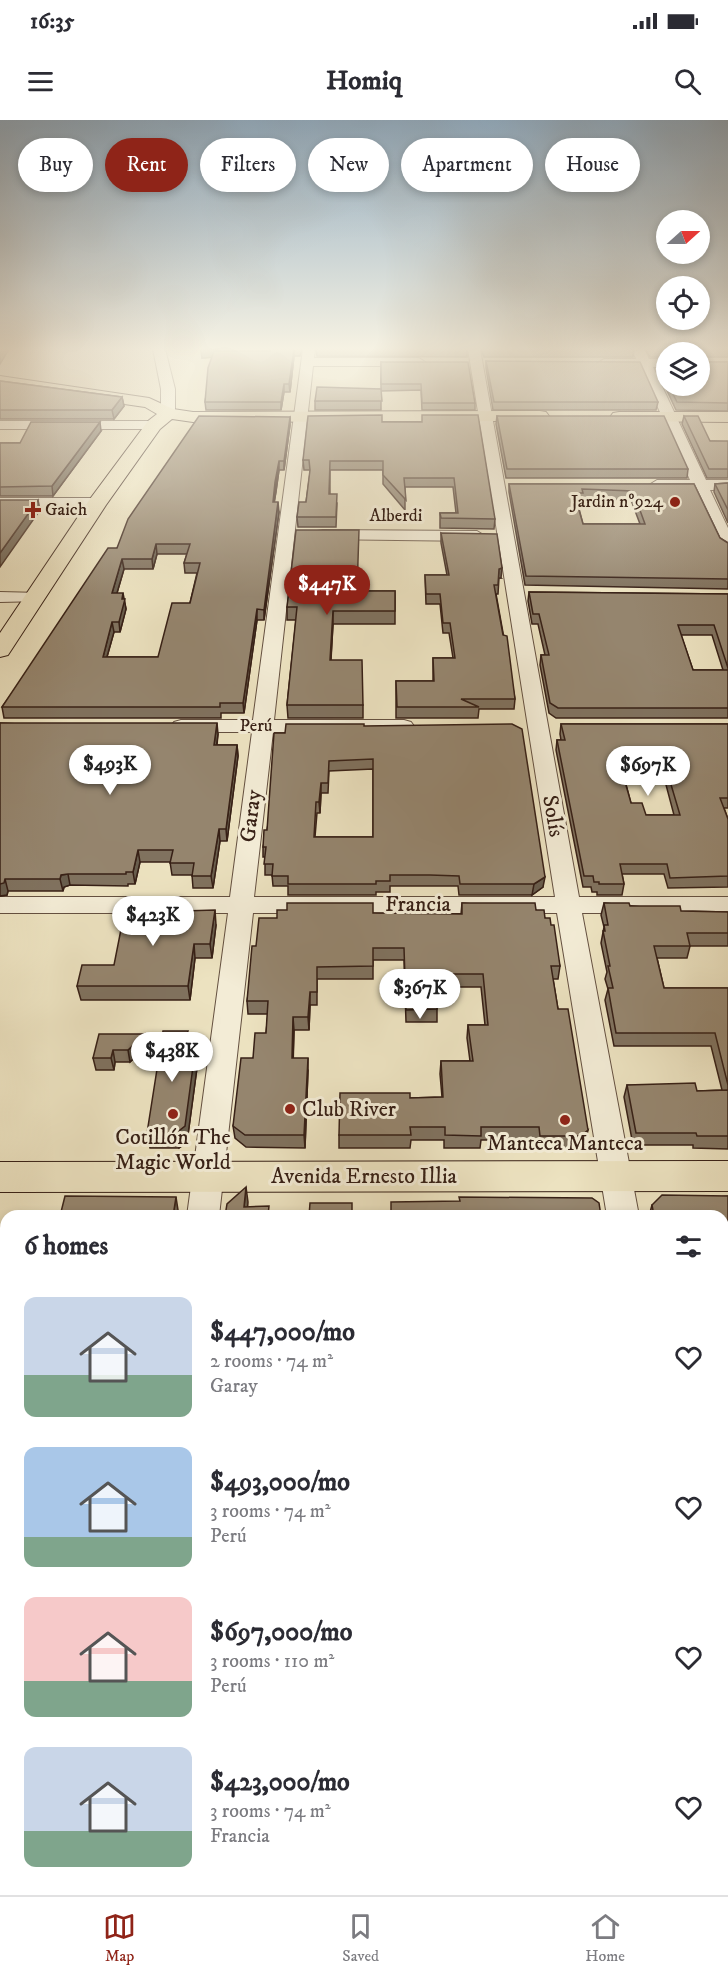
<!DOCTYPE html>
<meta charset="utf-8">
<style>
:root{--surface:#fff;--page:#f7f7f7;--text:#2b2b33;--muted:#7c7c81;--line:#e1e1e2;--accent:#8f2418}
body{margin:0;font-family:"IM FELL DW Pica",serif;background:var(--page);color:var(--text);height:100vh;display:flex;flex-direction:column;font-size:22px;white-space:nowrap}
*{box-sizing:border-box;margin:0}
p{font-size:20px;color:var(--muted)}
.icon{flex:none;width:33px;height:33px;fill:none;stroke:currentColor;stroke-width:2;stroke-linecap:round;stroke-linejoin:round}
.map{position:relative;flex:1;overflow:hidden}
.panel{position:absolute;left:0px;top:1090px;width:729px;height:686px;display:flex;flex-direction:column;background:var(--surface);border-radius:18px 18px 0 0;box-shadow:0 3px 9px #0003}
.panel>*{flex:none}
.top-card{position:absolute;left:18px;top:18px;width:693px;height:54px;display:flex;gap:12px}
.needle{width:39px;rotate:69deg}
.fabs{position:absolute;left:656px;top:90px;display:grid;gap:12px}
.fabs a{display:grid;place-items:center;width:54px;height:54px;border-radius:50%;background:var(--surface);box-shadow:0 3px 9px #0003;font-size:30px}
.price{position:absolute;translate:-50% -51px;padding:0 14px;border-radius:21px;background:#fff;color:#222;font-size:20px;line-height:39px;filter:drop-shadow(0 2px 3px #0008)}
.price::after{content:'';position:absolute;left:50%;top:36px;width:18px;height:14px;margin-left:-9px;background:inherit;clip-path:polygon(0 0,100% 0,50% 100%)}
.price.on{background:var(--accent);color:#fff}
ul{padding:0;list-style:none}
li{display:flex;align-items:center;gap:18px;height:150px;padding:0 24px}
li span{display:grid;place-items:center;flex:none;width:168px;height:120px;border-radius:12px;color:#555}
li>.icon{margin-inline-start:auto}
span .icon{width:72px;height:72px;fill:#fffc;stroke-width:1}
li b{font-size:26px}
h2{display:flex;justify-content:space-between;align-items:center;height:72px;padding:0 24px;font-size:26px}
.pill{padding:0 21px;border-radius:27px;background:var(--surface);box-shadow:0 3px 9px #0003;font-size:21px;line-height:54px}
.pill.on{background:var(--accent);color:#fff}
.status{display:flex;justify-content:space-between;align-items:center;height:42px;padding:0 30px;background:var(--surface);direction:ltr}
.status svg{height:16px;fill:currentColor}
header{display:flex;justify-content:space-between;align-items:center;height:78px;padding:0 24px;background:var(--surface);font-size:27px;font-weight:800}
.menu{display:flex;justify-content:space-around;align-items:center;height:84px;border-top:2px solid var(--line);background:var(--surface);font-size:16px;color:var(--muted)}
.menu a{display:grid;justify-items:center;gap:3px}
.menu .on{color:var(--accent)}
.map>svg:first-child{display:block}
</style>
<div class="status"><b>16:35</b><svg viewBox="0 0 49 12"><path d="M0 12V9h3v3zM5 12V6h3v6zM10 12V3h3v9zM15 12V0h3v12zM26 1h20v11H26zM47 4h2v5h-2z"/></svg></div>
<header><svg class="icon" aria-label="menu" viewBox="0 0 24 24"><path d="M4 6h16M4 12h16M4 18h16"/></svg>Homiq<svg class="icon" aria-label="search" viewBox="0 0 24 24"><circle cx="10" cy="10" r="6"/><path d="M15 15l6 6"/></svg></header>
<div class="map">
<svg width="728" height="1775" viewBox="0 0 728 1775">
<rect width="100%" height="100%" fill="#ece2c0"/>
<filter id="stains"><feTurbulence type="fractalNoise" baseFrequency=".00333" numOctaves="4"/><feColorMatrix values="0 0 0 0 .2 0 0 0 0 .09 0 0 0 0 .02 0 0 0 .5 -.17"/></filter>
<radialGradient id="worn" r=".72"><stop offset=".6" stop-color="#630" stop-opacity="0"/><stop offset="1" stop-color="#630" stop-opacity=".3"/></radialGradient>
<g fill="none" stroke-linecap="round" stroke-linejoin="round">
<!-- minor casing -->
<g stroke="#645040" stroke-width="2">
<path id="minor" d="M153 229H165L175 269V293L173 296H163L161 293V269Z
M303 229H315L314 238H419L425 242 419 246H313L274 600H404L411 602 414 606 411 610 404 612H273L254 777H555L468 229H480L579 777H728V793H582L639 1096H607L557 793H253L219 1096H187L228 793H0V777H230L252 612H181L174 610 171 606 174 602 181 600H253Z
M632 229H644L649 239H666V247H653L706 360H728V370H710L728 408V431L720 426 694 370H657L649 365 657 360H690L640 247H604L598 243 604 239H636Z
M0 301H154L161 305 154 309H0Z
M0 378H97L105 383 97 388H0Z
M323 410 477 411 485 416 477 421 317 419 315 415 317 411Z
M0 472 41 473 44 477 41 481 0 482Z
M0 1431H6V1471H0Z
M723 1433H728V1473H723Z
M723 1650 728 1652V1721L723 1719Z
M104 1770H150V1775H104Z"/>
</g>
<!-- major casing -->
<g stroke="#372016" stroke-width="2">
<path id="major" d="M0 256 149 278 173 289 193 292 540 291 546 292 549 296 546 300 540 301 193 302 172 299 160 309 106 385 8 535 0 537V513L90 379 148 301 157 294 145 287 0 266Z
M619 292H728V302L613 301 610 297 613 293Z
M728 1041V1071L0 1072V1042Z"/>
</g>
<!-- minor -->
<use href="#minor" fill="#f3ecd6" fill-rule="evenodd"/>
<!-- major -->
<use href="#major" fill="#ece2c0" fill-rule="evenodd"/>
</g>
<!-- wall -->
<path fill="#80725f" stroke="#372016" stroke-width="1.5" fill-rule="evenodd" d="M201 229H218V231H270V229H302L300 236H294L290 272H284L281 290H206L205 282 212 237 202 238Z
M316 229H467V237L317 236Z
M481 229H634L633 237H484Z
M645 229H728V237H699V232H666V237H650Z
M486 241 658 282 656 290H493L486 248Z
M666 241V266H699L700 242H728V291L676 290 657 249 658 242Z
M381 242 475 283V290H422L421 270 381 271V290H315V281L381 269Z
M0 261 122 277 124 286 114 299H0Z
M497 296 688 349 687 358H506L496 304Z
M684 296 710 321 728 322V358H707L682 304Z
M290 297V305L284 350H279L276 372 274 382 279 392 264 500H257L244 593H221V598H4L2 587 117 428ZM157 434H187L184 443 185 453H197L190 483 158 537H107L114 512H120L126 489 124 479 117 473 124 449H153Z
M382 302H422L495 399 494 409 440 408V393H456L453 367H405V390L383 364V350H330V374L337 383 336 407H298L297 397 306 382 310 353V350H304L303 340Z
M101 311 53 376H0V323H20Z
M728 363V403L714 372 715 364Z
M509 364H694L720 418 728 423V469L525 465 509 372ZM582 378 631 380 640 404H583L577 381H582Z
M441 413 501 458H499L498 474H496L515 579 514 589H479L478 598H396V561H433V538H453L449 513H443L440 484H426L425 455H447L441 423Z
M358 471H395V504H333L331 540 363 585V598H288L287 585 296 500H287V487Z
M529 472 728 474V598H556L549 593 540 545 541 535H545L538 504H532L528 481ZM681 515H712L723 550H693Z
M0 603 218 614 217 625H237L238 636 227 721H220L213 768H193L192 755H172L170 742H140L135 764H128V766L70 765 64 767 63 771H8L7 775 0 776Z
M561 604H728V688H724L728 699V767L668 768 664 754H622L624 764 622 775H597V772H592L591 767H583L556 630 557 620H561L560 614ZM625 661H665L674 695H646L631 683Z
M364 606 543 767 532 775H459L458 766H390V772H376V775H288V766H273L272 755H265V737H263V727L267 710 285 613ZM373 649V717H315L317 693H320L321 673H328L329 651Z
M462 783 536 790 545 798 560 846 558 859H553L558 889 585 1023 579 1028H538L537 1020H481L480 1028H444V1020H411L410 1028H339V1015L410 978 442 977 440 954 441 941H470L467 918 468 905H485L481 867H436L437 889V902H406L404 840H373V859H317V885H310L309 910H294L293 938 308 950 305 1028 246 1027 235 1018 233 1006 253 938 266 913 268 894H248L247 881 256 826 277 798 373 793 461 794Z
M604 783 681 791 728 792V826H690L687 838H657L664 868H728V1029L693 1028V1025H633L624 977 627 965 697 971 722 970 711 926H614L605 880 608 869 605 859 607 852 601 823 604 807 601 795Z
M185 784V791L216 805 212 838H195L190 880H81L77 866 114 845Z
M145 914 147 926 130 942H115L114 950H96L93 938Z
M189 917 199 933 187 1022 179 1028H150L147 1013Z
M728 1076V1421L723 1420V1096H649L652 1085Z
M6 1102V1238H0V1194L1 1189H0V1116Z
M0 1264H6V1297H0Z
M0 1329H6V1419H0Z
M635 1770H712V1775H636Z"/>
<!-- shaded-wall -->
<path fill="#685d4d" stroke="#372016" stroke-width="1.5" d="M2 229H9L0 244V233Z
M218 229V237L202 238 201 230Z
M294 229V236L290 272 289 264Z
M284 264V272L281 290V282Z
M122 277 124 286 114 299 112 290Z
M290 297V305L284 350V341Z
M100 302 101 311 53 376 52 366Z
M279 341V350L273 392V382Z
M38 380 40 390 0 447V433Z
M278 382 279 392 264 500V490Z
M156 424 157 434 153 449 152 439Z
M122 439 124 449 114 483 112 473Z
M502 448 501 458H498L499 449Z
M123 473 126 489 120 512 119 502Z
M257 489V500L244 593 243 583Z
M333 491V504L330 553V540Z
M112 502 114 512 104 547 103 537Z
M217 603 218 614 215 636 214 625Z
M237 625 238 636 227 721 226 709Z
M321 663V673L320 693 319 682Z
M219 709 220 721 213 768 211 756Z
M138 730 140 742 135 764 133 752Z
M68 754 70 765 64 767 63 771 60 759 61 755Z
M545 757 543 767 532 775 534 764Z
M5 759 8 771 7 775 0 776V764Z
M215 790 216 805 212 838 210 824Z
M194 824 195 838 190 880 188 866Z
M310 872V885L309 910 308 897Z
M293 897 294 910 293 950 292 938Z
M145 914 147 926 130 942 128 930Z
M197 917 199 933 187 1022 179 1028 176 1013Z
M113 930 115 942 114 950 111 938Z
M308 938V950L305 1028 304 1015Z
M588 1010 585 1023 579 1028 581 1016Z
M246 1067 248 1082 247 1096 244 1087Z
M176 1077 178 1090 177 1096H173Z
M70 1770H79L78 1775H70Z"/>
<!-- building -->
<path fill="#95856e" stroke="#372016" stroke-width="1.5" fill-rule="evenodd" d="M270 229H294L289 264H284L281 282H205L208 248 214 231H270Z
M652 229H651H728L699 230V232H669V230Z
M699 240 700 242H728V283L677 282 669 266H699Z
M486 241 640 242 658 282H494Z
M666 241V259L658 242Z
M381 242H468L475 283H422L421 264H381Z
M0 261 122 277 112 290H0Z
M317 267 381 269 382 281H315Z
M382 295V302H422V295H478L495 399 441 398 440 393H458L454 358H404L406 380 383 355V341H330L329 374H337L336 397H297L299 382H306L310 350 309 340H303L308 296Z
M199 296 290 297 284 341H279L275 362 273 382H278L264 490 257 489 243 583H220V587H2L108 428H117L128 399ZM156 424H190L184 443H200L190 483H172L158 537H103L112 502H119L125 479H122L123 473H112L122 439H152Z
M497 296H664L688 349H507Z
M684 296H698L710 321H728V349H709Z
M31 302H100L52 366 0 367V323H20Z
M728 363V390L715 364Z
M509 364H694L720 418 728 423V459L526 456ZM582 369 633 371 645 404H583L574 373H583Z
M0 380H38L0 433Z
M296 410H359L357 471H395V491H333L330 540H362L363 585H287L297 487H287Z
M441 413 497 414 502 448 499 449 498 465H494L503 515 507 516 515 579H461L479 587H397L396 561H434L433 538H455L450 503H443L440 474H426L425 455H449Z
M529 472 728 474V548L714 505H678L693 550H728V588H558L550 583 541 535H549L539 494H533Z
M0 603H217L214 625H237L226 709H219L211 756H192L194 743H170L173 730H138L133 752H126V754H68L61 755 60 759H5L4 763 0 764Z
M286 604H364V606L512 604 522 609 545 757 534 764H460L459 756 430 755H390V761H376V764H288V756H272L273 744H264L266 727H263L264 710H267L274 613H285ZM373 639V717H314L316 682H319L321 663H328L329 641Z
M561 604H728V678H720L728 699V756L670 758 667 744H620L624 764H599V762H594L593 756H584L557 620H565ZM622 651H667L680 695H646L642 683H631Z
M287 783H373V793L462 794V783H535L536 790H544L545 798H550L551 805H554L560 846H551L558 889H568L588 1010 581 1016H540L539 1007H481V1016L445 1015V1007H410L411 1015H339L340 973H410V978L443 977 441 941H473L468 905H488L483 854H435L437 889 406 890 404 828H373V846L317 847V872H310L308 897H293L292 938H308L304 1015H245L233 1006 241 938H253L255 913H266L268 881H247L252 826H256L259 798H277V790H287Z
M604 783H629L630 786H680L681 791 728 792V813H687L690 826H654L664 868H728V965L715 913H616L608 868H613L608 846H610L603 811H605L604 805H608Z
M126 784H185L183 791 215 790 210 824H194L188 866H77L82 845H114Z
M163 911H188L186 917H197L185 1006 176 1013H147Z
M99 914H145L128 930H113L111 938H93Z
M695 963 697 971 728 970V1016H697L696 1013H636L627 965Z
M246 1067 244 1087 269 1086 268 1096H225L227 1084Z
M662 1075 728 1076V1409L723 1404V1096H654L652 1085Z
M65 1076 176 1077 173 1096H60Z
M459 1077 592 1078 599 1083 601 1096H391V1082L460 1081Z
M310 1083H352V1096H309Z
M3 1102H6V1225H0V1194L4 1176H0V1116Z
M0 1264H6V1287H0Z
M0 1329H6V1407H0Z
M6 1677V1770H70V1775H0V1716Z
M159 1770H277V1775H158Z
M326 1770H545V1775H326Z
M642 1770H712V1775H643Z"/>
<!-- sky -->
<linearGradient id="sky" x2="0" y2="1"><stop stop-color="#91acc1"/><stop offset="0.48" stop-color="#f6f2e3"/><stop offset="1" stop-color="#f6f2e3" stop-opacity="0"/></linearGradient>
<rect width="728" height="477" fill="url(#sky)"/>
<!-- markers -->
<g fill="#8f2418" stroke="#f3ecd6" stroke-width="2">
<circle cx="675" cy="382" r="6"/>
<path d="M30 381h6v6h6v6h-6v6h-6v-6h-6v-6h6z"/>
<circle cx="290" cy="989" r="6"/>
<circle cx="173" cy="994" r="6"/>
<circle cx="565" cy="1000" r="6"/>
</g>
<g text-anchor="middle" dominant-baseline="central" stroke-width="6" stroke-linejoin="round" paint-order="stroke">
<!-- far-poi labels -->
<g font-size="18" fill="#372016" stroke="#f3ecd6" text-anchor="end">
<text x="663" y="382">Jardin nº924</text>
<text x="45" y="390" text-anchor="start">Gaich</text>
</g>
<!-- far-street labels -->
<g font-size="18" fill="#372016" stroke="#f3ecd6">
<text x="396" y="396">Alberdi</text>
<text x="256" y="606">Perú</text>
</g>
<!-- street labels -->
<g font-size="22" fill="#372016" stroke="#f3ecd6">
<text transform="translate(251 696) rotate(-83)">Garay</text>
<text transform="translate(553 696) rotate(80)">Solís</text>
<text x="418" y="784">Francia</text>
<text x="364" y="1056">Avenida Ernesto Illia</text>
</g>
<!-- poi labels -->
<g font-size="22" fill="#372016" stroke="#f3ecd6">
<text x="302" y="989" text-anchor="start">Club River</text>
<text x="173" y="1017">Cotillón The<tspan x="173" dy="25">Magic World</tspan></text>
<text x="565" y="1023">Manteca Manteca</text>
</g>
</g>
<rect width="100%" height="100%" filter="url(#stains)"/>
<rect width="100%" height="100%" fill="url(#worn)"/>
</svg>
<div class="fabs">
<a><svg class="needle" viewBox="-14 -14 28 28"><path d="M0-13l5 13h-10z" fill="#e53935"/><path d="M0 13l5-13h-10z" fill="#7c7c81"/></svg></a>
<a><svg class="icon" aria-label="locate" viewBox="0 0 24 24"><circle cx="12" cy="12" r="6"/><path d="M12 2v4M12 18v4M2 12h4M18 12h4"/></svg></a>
<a><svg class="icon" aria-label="layers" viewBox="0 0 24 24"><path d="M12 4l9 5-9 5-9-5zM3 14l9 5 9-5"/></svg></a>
</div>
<b class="price on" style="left:327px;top:496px">$447K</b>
<b class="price" style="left:110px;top:676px">$493K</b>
<b class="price" style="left:648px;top:677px">$697K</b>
<b class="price" style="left:153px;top:827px">$423K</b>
<b class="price" style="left:420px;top:900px">$367K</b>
<b class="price" style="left:172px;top:963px">$438K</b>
<div class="top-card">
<a class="pill">Buy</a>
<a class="pill on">Rent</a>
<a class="pill">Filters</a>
<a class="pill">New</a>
<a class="pill">Apartment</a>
<a class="pill">House</a>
</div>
<section class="panel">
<h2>6 homes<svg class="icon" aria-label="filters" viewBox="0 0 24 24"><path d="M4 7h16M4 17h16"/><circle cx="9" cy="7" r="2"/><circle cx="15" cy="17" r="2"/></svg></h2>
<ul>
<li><span style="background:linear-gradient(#c9d6e8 65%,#7fa58c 0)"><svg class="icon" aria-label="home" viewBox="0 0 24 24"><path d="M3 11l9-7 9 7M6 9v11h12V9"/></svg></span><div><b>$447,000/mo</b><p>2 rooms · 74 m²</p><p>Garay</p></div><svg class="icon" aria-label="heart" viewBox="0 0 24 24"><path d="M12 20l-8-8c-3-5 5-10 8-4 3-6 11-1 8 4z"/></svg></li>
<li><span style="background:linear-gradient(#a9c7e8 75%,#7fa58c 0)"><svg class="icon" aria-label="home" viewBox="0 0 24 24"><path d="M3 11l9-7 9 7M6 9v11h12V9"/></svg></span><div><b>$493,000/mo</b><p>3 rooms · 74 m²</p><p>Perú</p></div><svg class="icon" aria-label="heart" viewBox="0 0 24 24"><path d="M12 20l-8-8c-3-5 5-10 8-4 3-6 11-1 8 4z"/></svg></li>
<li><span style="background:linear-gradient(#f6c9c9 70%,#7fa58c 0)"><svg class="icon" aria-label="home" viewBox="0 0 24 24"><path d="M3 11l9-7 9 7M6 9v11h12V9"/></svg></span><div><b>$697,000/mo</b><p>3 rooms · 110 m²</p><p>Perú</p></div><svg class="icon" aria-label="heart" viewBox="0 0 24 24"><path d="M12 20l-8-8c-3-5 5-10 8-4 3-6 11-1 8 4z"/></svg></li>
<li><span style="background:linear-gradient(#c9d6e8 70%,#7fa58c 0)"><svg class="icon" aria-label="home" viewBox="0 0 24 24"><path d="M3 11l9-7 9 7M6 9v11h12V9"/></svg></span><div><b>$423,000/mo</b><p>3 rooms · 74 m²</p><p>Francia</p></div><svg class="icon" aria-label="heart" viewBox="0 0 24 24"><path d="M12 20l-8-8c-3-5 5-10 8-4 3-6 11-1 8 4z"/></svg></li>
</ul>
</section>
</div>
<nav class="menu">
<a class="on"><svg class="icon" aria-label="map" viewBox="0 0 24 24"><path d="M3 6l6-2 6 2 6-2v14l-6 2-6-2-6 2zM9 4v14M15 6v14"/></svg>Map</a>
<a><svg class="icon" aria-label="saved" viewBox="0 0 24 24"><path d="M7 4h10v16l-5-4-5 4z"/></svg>Saved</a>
<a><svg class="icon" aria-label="home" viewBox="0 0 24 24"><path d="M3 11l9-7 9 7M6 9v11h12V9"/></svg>Home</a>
</nav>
